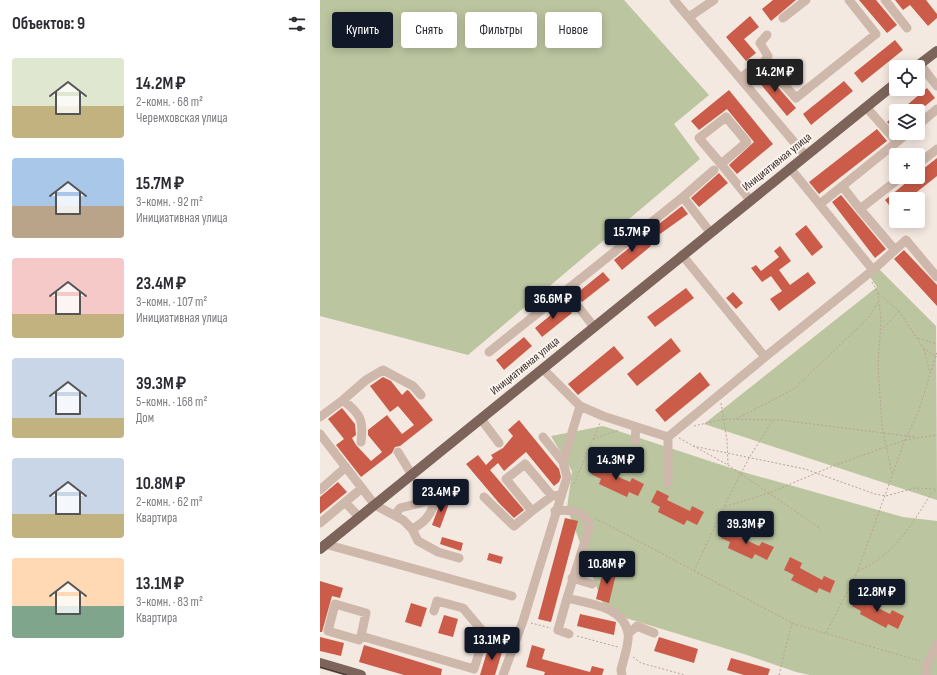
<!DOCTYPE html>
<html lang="ru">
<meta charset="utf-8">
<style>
:root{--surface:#fff;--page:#f7f7f7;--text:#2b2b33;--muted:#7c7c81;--accent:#111827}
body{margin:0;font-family:"Sofia Sans Condensed",sans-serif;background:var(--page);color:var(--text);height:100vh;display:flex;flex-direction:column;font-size:15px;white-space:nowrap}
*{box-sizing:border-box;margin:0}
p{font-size:13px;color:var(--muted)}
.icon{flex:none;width:22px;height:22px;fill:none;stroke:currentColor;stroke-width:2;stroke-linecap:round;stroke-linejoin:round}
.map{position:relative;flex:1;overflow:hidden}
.sheet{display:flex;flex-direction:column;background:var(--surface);width:320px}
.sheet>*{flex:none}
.guide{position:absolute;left:12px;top:12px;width:380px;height:36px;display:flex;gap:8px}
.tools{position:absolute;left:569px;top:60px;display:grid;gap:8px}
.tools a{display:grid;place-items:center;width:36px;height:36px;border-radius:4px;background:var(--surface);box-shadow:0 2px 10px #0003;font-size:20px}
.price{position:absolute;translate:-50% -34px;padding:0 9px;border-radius:4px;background:var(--accent);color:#fff;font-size:13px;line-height:26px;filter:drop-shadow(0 1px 2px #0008)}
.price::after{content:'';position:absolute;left:50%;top:24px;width:12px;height:9px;margin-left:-6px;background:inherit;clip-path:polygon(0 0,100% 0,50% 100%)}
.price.on{background:#222;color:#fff}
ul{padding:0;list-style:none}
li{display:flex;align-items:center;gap:12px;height:100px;padding:0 12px}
li span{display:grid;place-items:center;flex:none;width:112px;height:80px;border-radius:4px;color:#555}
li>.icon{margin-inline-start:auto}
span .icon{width:48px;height:48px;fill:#fffc;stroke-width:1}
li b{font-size:17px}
h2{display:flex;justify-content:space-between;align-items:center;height:48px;padding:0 12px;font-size:17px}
.pill{padding:0 14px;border-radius:4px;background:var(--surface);box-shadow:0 2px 10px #0003;font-size:14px;line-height:36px}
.pill.on{background:var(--accent);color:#fff}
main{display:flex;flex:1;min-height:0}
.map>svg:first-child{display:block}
</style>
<main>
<section class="sheet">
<h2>Объектов: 9<svg class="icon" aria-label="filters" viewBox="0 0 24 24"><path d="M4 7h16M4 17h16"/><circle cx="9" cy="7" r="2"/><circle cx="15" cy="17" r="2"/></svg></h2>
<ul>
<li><span style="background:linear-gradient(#dfe7d0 60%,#c2b280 0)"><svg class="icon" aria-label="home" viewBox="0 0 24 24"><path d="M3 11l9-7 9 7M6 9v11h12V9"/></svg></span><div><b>14.2M ₽</b><p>2-комн. · 68 m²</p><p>Черемховская улица</p></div></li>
<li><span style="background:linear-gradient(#a9c7e8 60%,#b9a48a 0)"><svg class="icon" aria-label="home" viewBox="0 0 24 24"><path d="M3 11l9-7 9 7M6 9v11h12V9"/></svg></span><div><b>15.7M ₽</b><p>3-комн. · 92 m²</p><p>Инициативная улица</p></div></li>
<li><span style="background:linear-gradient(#f6c9c9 70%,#c2b280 0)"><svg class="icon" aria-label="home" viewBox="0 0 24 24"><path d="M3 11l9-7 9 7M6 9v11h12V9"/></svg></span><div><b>23.4M ₽</b><p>3-комн. · 107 m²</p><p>Инициативная улица</p></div></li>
<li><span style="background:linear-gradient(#c9d6e8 75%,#c2b280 0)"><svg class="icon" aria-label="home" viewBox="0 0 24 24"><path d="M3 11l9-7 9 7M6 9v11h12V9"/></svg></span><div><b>39.3M ₽</b><p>5-комн. · 168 m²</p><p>Дом</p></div></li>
<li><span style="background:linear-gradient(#c9d6e8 70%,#c2b280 0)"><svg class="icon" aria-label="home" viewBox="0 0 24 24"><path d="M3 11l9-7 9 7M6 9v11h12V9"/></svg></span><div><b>10.8M ₽</b><p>2-комн. · 62 m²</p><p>Квартира</p></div></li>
<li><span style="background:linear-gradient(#ffd9b3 60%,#7fa58c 0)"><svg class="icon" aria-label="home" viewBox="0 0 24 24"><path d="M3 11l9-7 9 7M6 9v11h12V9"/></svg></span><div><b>13.1M ₽</b><p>3-комн. · 83 m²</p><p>Квартира</p></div></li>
</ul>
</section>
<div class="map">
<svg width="617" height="675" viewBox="0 0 617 675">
<rect width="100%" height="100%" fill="#f4e9e1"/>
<!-- green -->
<path fill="#bbc59f" d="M0 0H304L389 95 354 124 380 159 148 355 0 316Z
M559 269 616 326 617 500 384 424 557 287 550 277Z
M283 426 423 472 583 517 617 521V675H490L476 672 427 655 286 612 247 508 252 471 231 436Z"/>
<!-- building -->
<path fill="#ca5c49" d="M453 0H476L451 21 442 9Z
M539 0H556L577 25 567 33Z
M575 0H606L617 14V18L608 26 590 5 583 10Z
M430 16 439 27 424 39 436 53 426 61 406 37Z
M575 40 583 50 542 83 534 73Z
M443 70 476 108 467 116 434 76Z
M524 81 533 91 491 125 483 114Z
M607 88 615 98 599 111H580Z
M409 90 453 144 417 174 409 165 434 142 407 109 379 130 371 121Z
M576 114V132L567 122Z
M557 129 567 141 499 194 489 182Z
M617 158V176L588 199H576V214L565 200 593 177H598V173Z
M399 173 408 183 379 207 371 198Z
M521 195 566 249 555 258 512 202Z
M362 206 368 214 340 234 335 227Z
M486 225 503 247 492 256 475 234Z
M323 237 331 246 302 270 294 260Z
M460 246 471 261 459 270 470 285 488 272 496 283 459 311 450 299 462 291 451 276 442 282 431 268 436 265 441 271 459 257 454 251Z
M584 250 617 285V306L574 259Z
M283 272 290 280 262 302 256 294Z
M366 288 374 298 335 327 327 317Z
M413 292 423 303 416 309 406 298Z
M244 304 252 313 222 337 215 328Z
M204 337 212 346 184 370 176 360Z
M351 338 361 351 317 386 307 374Z
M294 346 304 358 258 395 248 384Z
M380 372 390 385 345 422 335 410Z
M63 377 71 381 82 395 87 390 89 391 113 420 80 446 75 447 72 453 41 477 16 445 24 439 8 419 22 408 35 424 36 435 32 438 36 445 51 461 62 452 48 435V430L67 415 82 434 94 425 78 406 70 412 50 386Z
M199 420 239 469 241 477 239 482 234 486 206 452 184 471 178 463 170 470 204 510 194 518 179 503 146 464 158 455 166 465 173 458 171 455 183 448 193 436 188 430Z
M277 461 290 467 287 472 310 482 312 478 324 484 318 496 309 492 307 497 279 484 281 479 271 474Z
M18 482 27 492 0 514V497Z
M337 490 349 496 347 500 370 511 372 506 384 512 377 525 367 520 364 525 338 512 340 507 331 502Z
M122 498 130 501 120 528 112 525Z
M245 518 258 521 231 622 218 619Z
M407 526 419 531 417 536 439 546 442 542 454 547 447 560 435 554 432 559 408 548 410 542 401 538Z
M122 537 143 543 141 551 120 544Z
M169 553 183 557 181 564 167 560Z
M470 557 482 563 480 568 502 580 504 576 515 581 510 593 499 588 497 593 471 580 474 575 464 570Z
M284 567 297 570 289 603 276 599Z
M0 581 23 588 20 598 12 596 2 632H0Z
M539 592 550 598 548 603 570 614 572 610 584 616 578 629 568 624 566 628 540 614 541 611 532 606Z
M91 603 107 608 101 627 85 622Z
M260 614 296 622 294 635 257 626Z
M124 615 138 619 133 637 118 633Z
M0 637 24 643 21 656 0 651Z
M339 637 378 649 374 663 334 651Z
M44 645 122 669 121 675H84L39 662Z
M169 645 183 649 175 675H160Z
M212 645 225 649 222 659 270 672 272 666 284 669 282 675H224L225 672 206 667Z
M411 658 450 669 448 675H424L407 670Z"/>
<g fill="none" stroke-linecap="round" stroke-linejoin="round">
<!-- path -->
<path stroke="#baa295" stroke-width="1" stroke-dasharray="2 2" stroke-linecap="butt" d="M552 282 558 293 561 320 558 366 562 426 572 474
M558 293 579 311 562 330
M579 311 604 349 617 357
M598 338 617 344
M604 349 610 373
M401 403 407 440 408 465
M416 419 474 389 549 317 558 302
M374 426 404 419 460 420 595 437
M359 438 408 465 501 529
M273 439 299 430
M373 446 485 469 555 494 566 496 595 488 617 489
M254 484 280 423
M404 506 429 458 453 420
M275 518 474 624 600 661
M374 571 404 507 449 493 513 466 585 440 617 435
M538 571C576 553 589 528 611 494L616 490
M211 623 231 628
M506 633 536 575 585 440 599 410 617 352
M257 636 298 647
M313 657 321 663 365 675
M459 675 472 623"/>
<!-- minor -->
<path stroke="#ceb8ab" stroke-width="9" d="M354 0 485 155
M565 0 587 28
M369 17 394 0
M463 18 486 0
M444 62 448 56 440 43 447 35
M600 64 617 86
M420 78 444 62 476 98 556 34 529 0
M546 107 577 142
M598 125 617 109
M401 164 379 138 406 117 427 142 401 164 430 200
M598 164 617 149
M522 186 540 209
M500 204 588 133
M390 232 363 197 394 170
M575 250 540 209 581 177
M553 270 586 240 617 277
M246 291 274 327
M169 352 363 197
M445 357 553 270 470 168
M23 400 46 380 63 370 93 386 101 395
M260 406 283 416 348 437 445 357 362 255
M0 417 23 400C40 414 44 419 41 442
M161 419 179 443
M0 434 55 505 83 520 92 529 98 541 118 552 139 558
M223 437 243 462
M315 441 316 427
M78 452 92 475
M348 483V437
M0 490 26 467
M232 496 212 511 186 479 205 464 232 496 240 495
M164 497 194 526 212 511
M25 502 39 517
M235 511C249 509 268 511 269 528L247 598C269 604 303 606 308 633 310 642 303 661 301 670L302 675
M75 515 80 508 116 499C111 514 106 522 92 529
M0 523 42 488
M5 544 192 596
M252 578 272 584
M247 598 238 630 249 634
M114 611 117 601 143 608 165 634
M308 634 317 626 334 633
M41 636 46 613 15 604 8 631 39 640 41 636 154 669 165 634 186 640 193 646
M183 675 203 621 247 477 243 462 260 406 223 369
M606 675 607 664 617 644"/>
<!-- major -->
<path stroke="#7d645b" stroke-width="10" d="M596 67 617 51
M0 549 576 83
M0 663 41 675"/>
<!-- tram -->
<path stroke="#3b2e2b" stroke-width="1" d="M0 667 27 675"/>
</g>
<g text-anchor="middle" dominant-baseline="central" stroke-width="4" stroke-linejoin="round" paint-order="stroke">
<!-- street labels -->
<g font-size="12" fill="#3b2e2b" stroke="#fbf4ee">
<text transform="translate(457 162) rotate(-39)">Инициативная улица</text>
<text transform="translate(205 366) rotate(-39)">Инициативная улица</text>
</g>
</g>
</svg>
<div class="tools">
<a><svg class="icon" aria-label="locate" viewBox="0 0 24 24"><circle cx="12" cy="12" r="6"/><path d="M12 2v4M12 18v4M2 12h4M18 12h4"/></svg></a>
<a><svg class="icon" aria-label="layers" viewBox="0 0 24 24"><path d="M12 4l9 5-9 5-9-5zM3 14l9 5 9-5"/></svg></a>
<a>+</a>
<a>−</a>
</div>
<b class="price on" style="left:455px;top:93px">14.2M ₽</b>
<b class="price" style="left:312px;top:253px">15.7M ₽</b>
<b class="price" style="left:233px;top:320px">36.6M ₽</b>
<b class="price" style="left:296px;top:481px">14.3M ₽</b>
<b class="price" style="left:121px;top:513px">23.4M ₽</b>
<b class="price" style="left:426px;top:545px">39.3M ₽</b>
<b class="price" style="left:287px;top:585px">10.8M ₽</b>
<b class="price" style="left:557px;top:613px">12.8M ₽</b>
<b class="price" style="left:172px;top:661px">13.1M ₽</b>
<div class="guide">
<a class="pill on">Купить</a>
<a class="pill">Снять</a>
<a class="pill">Фильтры</a>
<a class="pill">Новое</a>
</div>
</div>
</main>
